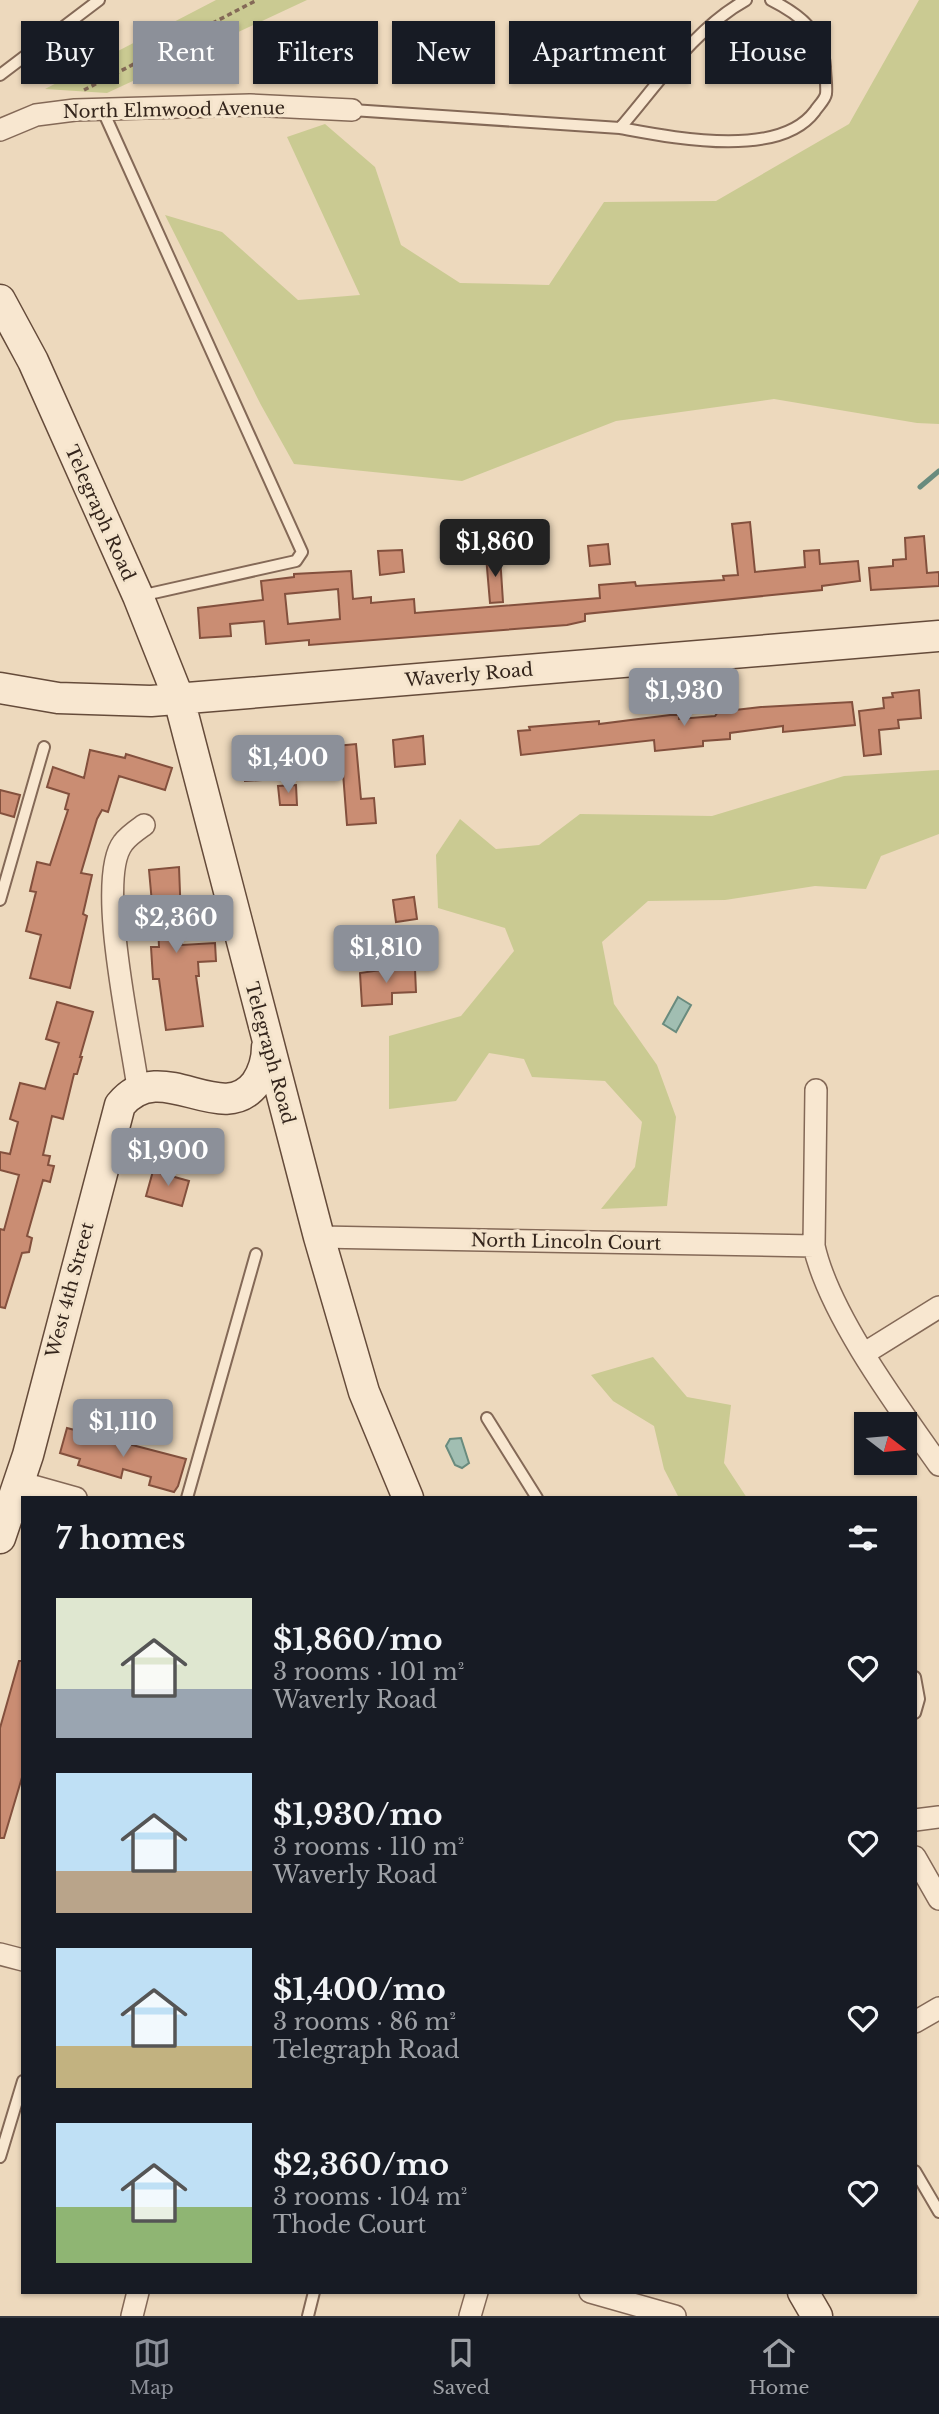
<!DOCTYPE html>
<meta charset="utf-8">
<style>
:root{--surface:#171b24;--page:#20242c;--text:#f1f3f6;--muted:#9ea1a6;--line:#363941;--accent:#8c9099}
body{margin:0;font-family:"Libre Baskerville",serif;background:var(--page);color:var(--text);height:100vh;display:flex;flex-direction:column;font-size:26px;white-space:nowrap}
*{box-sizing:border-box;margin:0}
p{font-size:23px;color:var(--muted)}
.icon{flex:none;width:38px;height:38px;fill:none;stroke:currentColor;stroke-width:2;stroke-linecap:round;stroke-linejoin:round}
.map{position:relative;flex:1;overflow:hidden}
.drawer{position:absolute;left:21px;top:1496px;width:896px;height:798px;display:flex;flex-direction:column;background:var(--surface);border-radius:0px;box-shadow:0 2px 5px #0004}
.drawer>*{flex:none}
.guide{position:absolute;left:21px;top:21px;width:898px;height:63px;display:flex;gap:14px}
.needle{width:46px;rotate:106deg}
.buttons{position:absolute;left:854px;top:1412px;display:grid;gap:14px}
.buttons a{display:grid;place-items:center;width:63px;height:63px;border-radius:0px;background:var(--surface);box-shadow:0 2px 5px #0004;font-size:35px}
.price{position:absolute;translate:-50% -60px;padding:0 16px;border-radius:7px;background:var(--accent);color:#fff;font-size:23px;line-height:46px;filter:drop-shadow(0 2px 4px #0008)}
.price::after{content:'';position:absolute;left:50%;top:42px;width:21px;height:16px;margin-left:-10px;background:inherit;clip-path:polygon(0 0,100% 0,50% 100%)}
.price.current{background:#222;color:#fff}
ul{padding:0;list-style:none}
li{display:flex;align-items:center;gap:21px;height:175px;padding:0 35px}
li span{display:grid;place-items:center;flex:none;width:196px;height:140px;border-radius:0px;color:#555}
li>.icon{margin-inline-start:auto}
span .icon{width:84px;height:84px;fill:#fffc;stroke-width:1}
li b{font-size:30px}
h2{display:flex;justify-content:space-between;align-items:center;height:84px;padding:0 35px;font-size:30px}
.chip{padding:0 24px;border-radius:0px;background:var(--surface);box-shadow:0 2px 5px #0004;font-size:24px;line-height:63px}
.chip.current{background:var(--accent);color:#fff}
.dock{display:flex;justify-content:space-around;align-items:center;height:98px;border-top:2px solid var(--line);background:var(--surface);font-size:19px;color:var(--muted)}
.dock a{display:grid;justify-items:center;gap:4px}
.dock .current{color:var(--accent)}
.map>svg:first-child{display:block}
</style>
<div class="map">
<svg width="939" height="2316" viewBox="0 0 939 2316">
<rect width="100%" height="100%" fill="#edd9bd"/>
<!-- green -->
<path fill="#caca92" d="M216 0H307L107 93 45 89Z
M919 0H939V424L917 423 774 399 616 421 462 481 294 464 261 405 165 215 222 232 298 300 360 295 287 137 325 124 375 167 401 245 460 283 549 285 604 202 716 201 849 124Z
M939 770V834L881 856 866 889 815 886 725 900 648 901 602 942 614 1004 657 1065 676 1117 667 1206 601 1209 635 1167 642 1122 605 1081 532 1077 524 1059 489 1053 456 1101 389 1109V1036L461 1016 514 951 505 928 438 908 436 855 460 819 496 849 539 845 580 814 712 816 844 776Z
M653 1357 687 1397 731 1405 724 1463 747 1498H679L664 1469 654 1426 613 1401 591 1375Z"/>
<!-- water -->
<path fill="#a1beb2" stroke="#698b7e" stroke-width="2" d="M678 997 691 1005 676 1032 663 1024Z
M461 1438 469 1463 462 1468 455 1465 446 1446 450 1439Z"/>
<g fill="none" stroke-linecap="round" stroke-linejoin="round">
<!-- stream -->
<path stroke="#698b7e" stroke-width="5" d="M920 487 939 471"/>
</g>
<!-- building -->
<path fill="#ca8d73" stroke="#83503d" stroke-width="2" fill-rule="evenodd" d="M750 522 755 572 805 567 804 551 819 550 820 564 858 561 860 581 822 586V590L585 614V621L567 625 309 645V640L266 644 264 621 230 624 231 636 200 638 198 608 263 600 261 581 294 577V574L351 571 353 599 371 597V603L414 599 415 613 600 598 599 585 635 582 636 586 724 580 723 576 738 575 732 524ZM338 589 340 619 288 624 285 594Z
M924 536 927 573 939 572V586L871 590 869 568 893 566V560L906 559 905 538Z
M608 544 610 564 590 566 588 546Z
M402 550 404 572 380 575 378 551Z
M486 556H500L503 602 490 603Z
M919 690 921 718 898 720 899 728 879 730 881 754 864 756 859 711 884 708 883 698 893 697 892 693Z
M852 702 855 725 783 732V726L730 733V739L703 741V746L655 751 654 740 521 755 518 731 530 730 529 727 599 721V724L670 715H679V719L715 716 718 712 761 707Z
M423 736 425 764 395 767 393 740Z
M356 744 361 799 374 798 376 823 347 825 343 773 330 774 328 753 336 752V746Z
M243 748H276L278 779 245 781Z
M90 750 125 758 126 754 172 768 165 790 119 776 108 812 102 810 97 819 81 873 92 875 83 914 87 916 70 988 30 978 41 935 26 931 36 892 30 891 37 862 50 865 68 810 65 809 69 794 47 787 53 767 84 778Z
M296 785 297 805H280L278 786Z
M0 790 20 795 14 817 0 813Z
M179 867 182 945 215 943 216 961 198 962 199 976H196L203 1026 166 1030 159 979H153L151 947H159L157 902 152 903 149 870Z
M414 897 417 919 396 922 393 900Z
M401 967V970L415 969 416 992 392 993V1004L362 1006 360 973Z
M57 1002 93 1012 80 1057H82L77 1074H74L63 1119 52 1116 43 1155 50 1156 48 1165 54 1166 50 1182 43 1180 27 1236 32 1238 29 1252 22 1253 5 1308 0 1307V1229L4 1230 19 1175 0 1170V1152L10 1154 18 1122 10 1119 20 1083 45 1089 59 1043 46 1039Z
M153 1171 189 1181 182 1206 146 1196Z
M67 1428 186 1459 178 1486 174 1492 149 1485 151 1477 123 1469 121 1478 78 1465 80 1459 60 1453Z
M19 1661H23V1774L4 1838H0V1728Z"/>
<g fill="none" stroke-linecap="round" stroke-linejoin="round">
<!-- lane casing -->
<g stroke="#846957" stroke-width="14">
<path id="lane" d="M746 0C695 28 658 84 620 128 670 137 779 160 815 111 818 106 825 100 826 94 827 86 825 75 825 67 823 32 799 14 771 0
M0 75 99 0
M352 110 620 128
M103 111 302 552 296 561 140 596
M0 900 44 747
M487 1418 537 1498
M187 1498 256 1254
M915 1677 919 1699 915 1713
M0 2157 23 2081
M915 2171 939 2212
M308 2316 314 2292"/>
</g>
<!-- street casing -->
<g stroke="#846957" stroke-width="24">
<path id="street" d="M0 130 36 115 75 110 250 105 352 110
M138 1088C132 1040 95 879 123 843 128 836 137 830 144 825
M816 1090 814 1246C829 1314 898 1407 939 1465
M319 1237 814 1246
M865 1353 939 1307
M19 1482 76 1498
M915 1820 939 1817
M915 1857 939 1899
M0 1954 23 1960
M915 2022 939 2008
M590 2292 675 2316
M132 2316 138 2292
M470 2316 477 2292"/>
</g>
<!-- secondary casing -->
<g stroke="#654b3a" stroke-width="33">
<path id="secondary" d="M0 300 33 361 138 596 179 699 319 1237 364 1392 408 1498
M0 688 58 698 151 701 939 636
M0 1538 28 1455 120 1105C161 1054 221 1129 256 1083 264 1071 267 1060 267 1047
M803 2292 817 2316"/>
</g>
<!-- path -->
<path stroke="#846957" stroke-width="3.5" stroke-dasharray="5 3.5" stroke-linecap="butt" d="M84 90 257 0"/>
<!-- lane -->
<use href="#lane" stroke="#f8e7d0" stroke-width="10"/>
<!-- street -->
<use href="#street" stroke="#f8e7d0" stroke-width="21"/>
<!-- secondary -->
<use href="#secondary" stroke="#f8e7d0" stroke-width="30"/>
</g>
<g text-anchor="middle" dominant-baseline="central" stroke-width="6" stroke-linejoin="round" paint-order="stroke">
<!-- street labels -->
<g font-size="18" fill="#33241b" stroke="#f4e4cc">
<text transform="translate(174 110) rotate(-1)">North Elmwood Avenue</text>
<text transform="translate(100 513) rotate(66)">Telegraph Road</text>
<text transform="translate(469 675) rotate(-5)">Waverly Road</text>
<text transform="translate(270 1053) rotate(75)">Telegraph Road</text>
<text transform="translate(566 1242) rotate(1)">North Lincoln Court</text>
<text transform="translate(70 1290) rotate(-75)">West 4th Street</text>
</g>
</g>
</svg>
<div class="buttons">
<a><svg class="needle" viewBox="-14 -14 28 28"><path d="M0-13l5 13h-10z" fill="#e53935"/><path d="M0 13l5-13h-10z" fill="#9ea1a6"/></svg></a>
</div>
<b class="price current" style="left:495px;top:579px">$1,860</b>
<b class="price" style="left:684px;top:728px">$1,930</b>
<b class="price" style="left:288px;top:795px">$1,400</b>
<b class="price" style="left:176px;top:955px">$2,360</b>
<b class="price" style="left:386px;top:985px">$1,810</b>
<b class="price" style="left:168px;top:1188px">$1,900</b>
<b class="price" style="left:123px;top:1459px">$1,110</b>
<div class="guide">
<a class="chip">Buy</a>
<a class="chip current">Rent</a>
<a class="chip">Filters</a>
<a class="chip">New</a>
<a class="chip">Apartment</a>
<a class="chip">House</a>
</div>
<section class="drawer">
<h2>7 homes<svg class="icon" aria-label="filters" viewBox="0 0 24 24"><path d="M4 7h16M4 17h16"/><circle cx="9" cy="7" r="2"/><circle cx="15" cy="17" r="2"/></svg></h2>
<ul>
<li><span style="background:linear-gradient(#dfe7d0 65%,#9aa5b1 0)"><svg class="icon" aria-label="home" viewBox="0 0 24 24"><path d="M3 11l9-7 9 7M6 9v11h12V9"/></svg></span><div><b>$1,860/mo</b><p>3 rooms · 101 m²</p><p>Waverly Road</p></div><svg class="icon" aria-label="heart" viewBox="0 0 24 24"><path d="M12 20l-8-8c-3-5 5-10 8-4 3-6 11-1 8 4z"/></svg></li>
<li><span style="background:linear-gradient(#bfe0f5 70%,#b9a48a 0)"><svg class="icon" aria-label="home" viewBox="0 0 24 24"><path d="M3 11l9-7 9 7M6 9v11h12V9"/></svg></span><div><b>$1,930/mo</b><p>3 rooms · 110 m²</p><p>Waverly Road</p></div><svg class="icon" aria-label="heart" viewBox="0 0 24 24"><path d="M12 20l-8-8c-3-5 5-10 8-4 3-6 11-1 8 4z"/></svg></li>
<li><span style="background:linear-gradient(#bfe0f5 70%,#c2b280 0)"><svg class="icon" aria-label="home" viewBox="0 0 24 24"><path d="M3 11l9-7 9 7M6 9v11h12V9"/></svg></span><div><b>$1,400/mo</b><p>3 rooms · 86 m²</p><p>Telegraph Road</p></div><svg class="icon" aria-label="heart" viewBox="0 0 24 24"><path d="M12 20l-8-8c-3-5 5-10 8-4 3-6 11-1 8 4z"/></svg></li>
<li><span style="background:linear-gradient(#bfe0f5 60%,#8fb573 0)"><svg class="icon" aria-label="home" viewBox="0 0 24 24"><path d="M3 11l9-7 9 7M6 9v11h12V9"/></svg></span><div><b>$2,360/mo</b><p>3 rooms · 104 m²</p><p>Thode Court</p></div><svg class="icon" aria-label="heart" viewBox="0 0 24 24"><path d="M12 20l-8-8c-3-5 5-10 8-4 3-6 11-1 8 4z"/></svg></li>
</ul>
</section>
</div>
<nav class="dock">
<a class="current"><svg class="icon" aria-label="map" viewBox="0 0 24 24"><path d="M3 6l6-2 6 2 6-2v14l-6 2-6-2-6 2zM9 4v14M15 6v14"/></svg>Map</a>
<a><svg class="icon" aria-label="saved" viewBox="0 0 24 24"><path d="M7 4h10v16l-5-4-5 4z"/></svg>Saved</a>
<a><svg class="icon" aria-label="home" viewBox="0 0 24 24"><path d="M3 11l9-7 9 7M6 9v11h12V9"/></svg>Home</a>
</nav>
